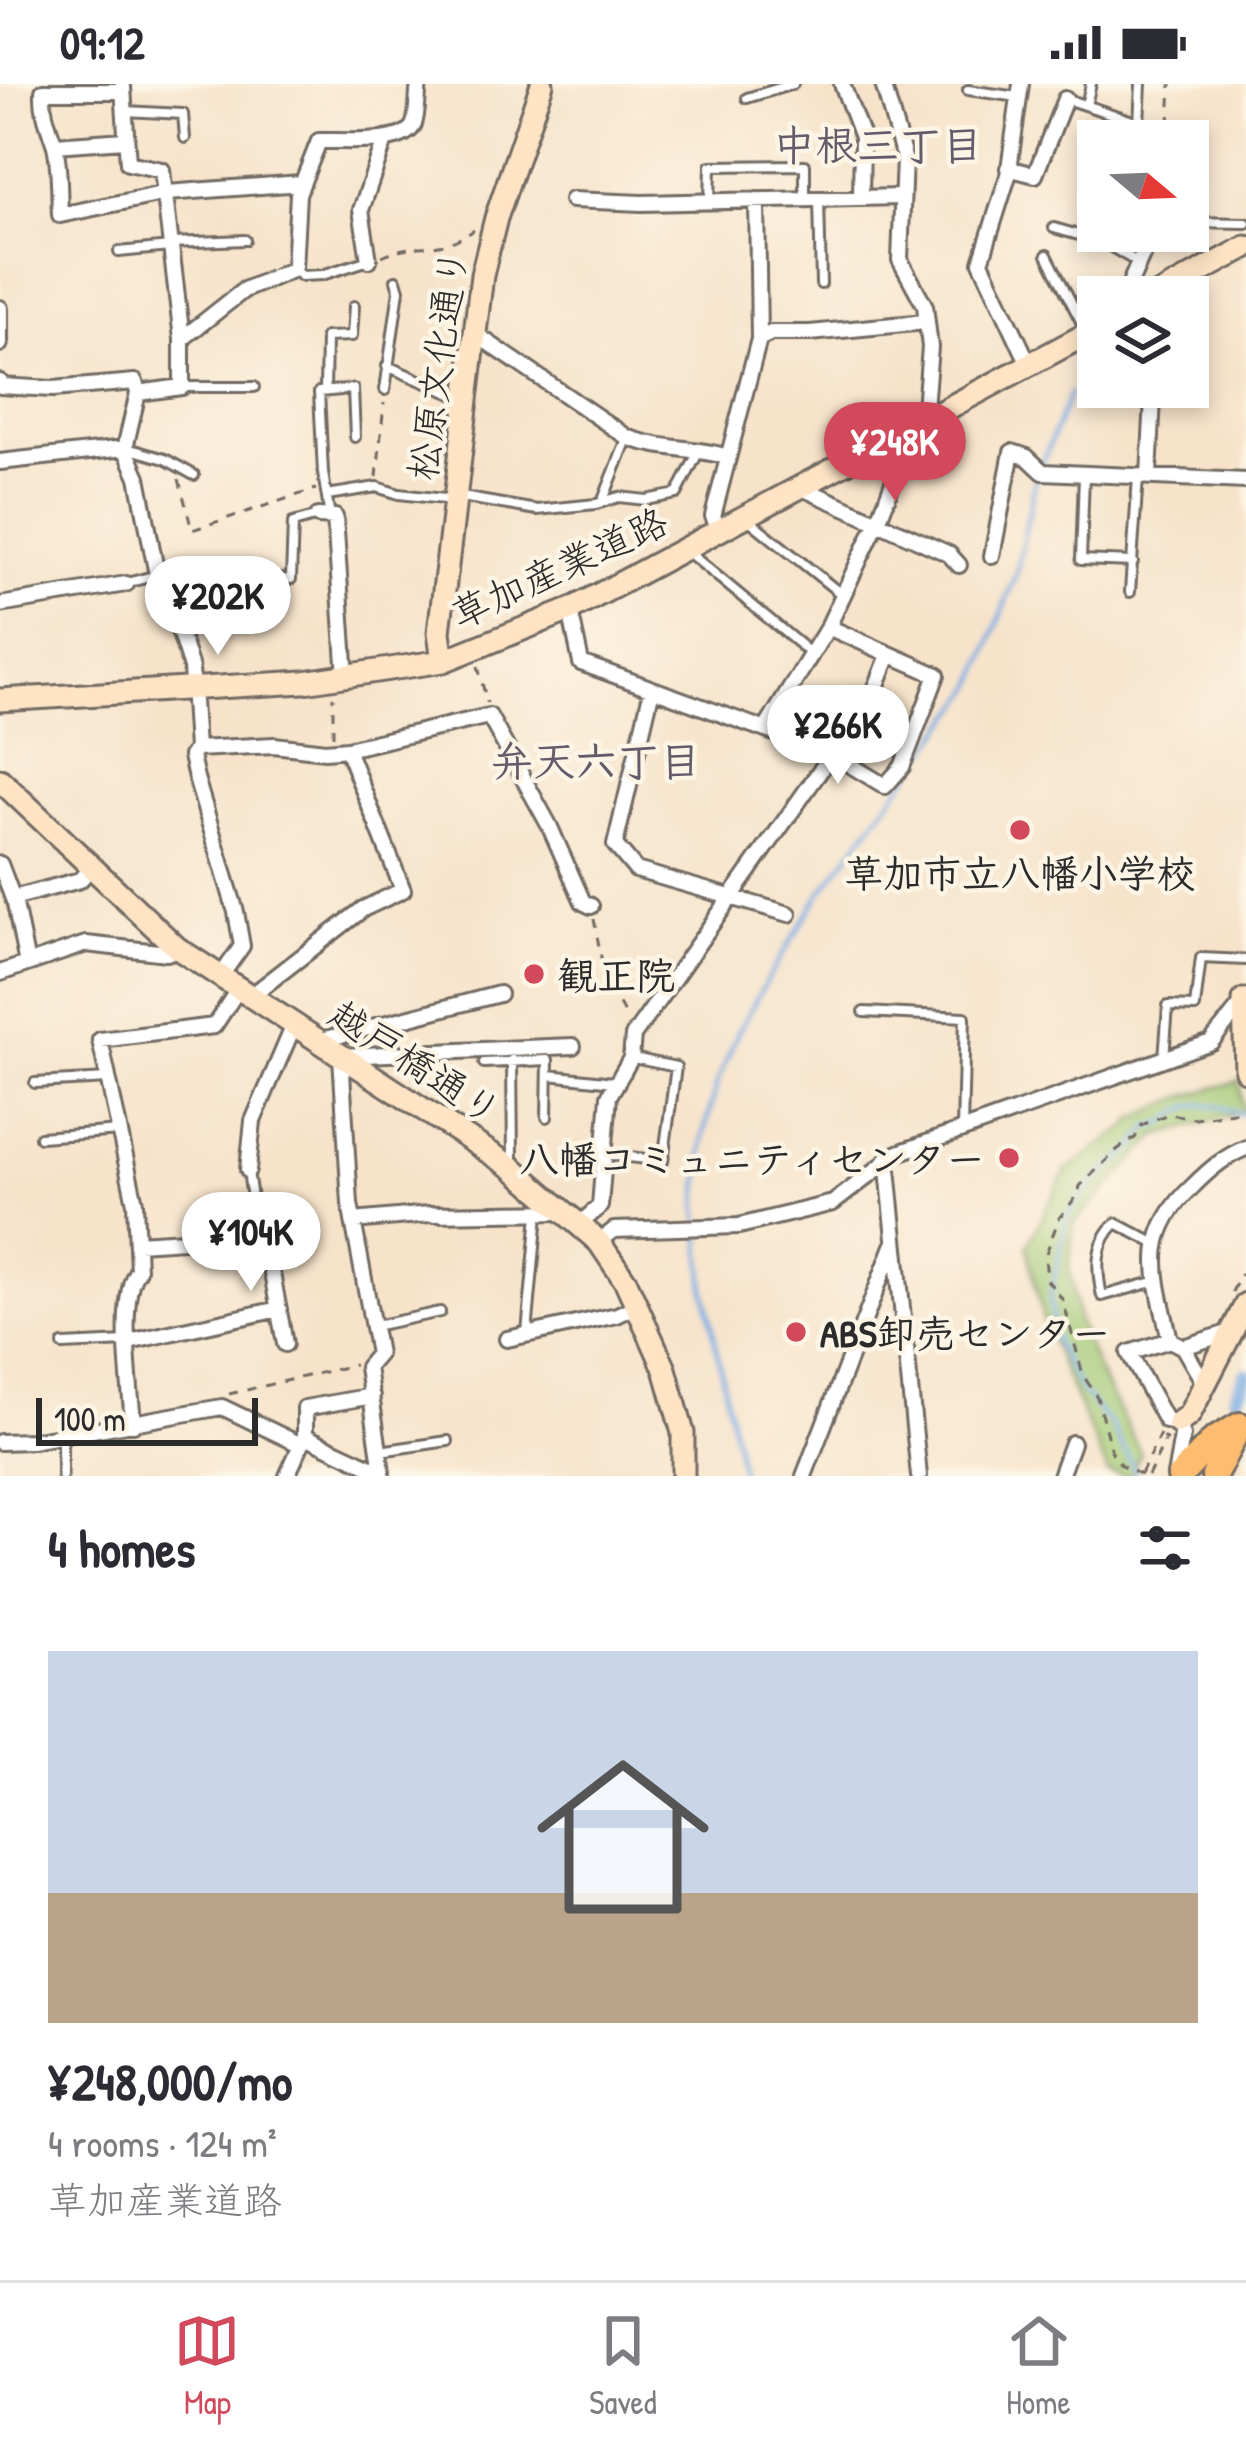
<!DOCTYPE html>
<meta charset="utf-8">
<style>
:root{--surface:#fff;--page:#f2f2f3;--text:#2b2b33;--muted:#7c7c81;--line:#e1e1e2;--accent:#d1495b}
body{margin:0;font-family:"Patrick Hand","Klee One",sans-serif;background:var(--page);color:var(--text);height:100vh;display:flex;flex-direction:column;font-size:45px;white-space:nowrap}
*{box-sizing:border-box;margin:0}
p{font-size:39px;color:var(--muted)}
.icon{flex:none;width:66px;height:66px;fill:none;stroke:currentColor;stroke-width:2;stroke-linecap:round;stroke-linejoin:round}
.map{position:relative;height:1392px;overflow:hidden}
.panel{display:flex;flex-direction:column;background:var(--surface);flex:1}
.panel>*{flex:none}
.needle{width:78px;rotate:109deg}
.tools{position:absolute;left:1077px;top:36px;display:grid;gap:24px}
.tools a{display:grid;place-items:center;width:132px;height:132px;border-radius:0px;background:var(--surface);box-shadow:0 6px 18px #0003;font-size:60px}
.scale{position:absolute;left:36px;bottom:30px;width:222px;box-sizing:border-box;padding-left:12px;border:6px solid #2b2b2b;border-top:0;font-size:33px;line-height:42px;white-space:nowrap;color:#2b2b2b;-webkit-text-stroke:9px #fcf5e5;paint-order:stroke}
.price{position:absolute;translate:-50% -102px;padding:0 27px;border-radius:42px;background:#fff;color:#222;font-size:39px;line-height:78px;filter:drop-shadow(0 3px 6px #0008)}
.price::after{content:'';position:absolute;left:50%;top:72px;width:36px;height:27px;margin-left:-18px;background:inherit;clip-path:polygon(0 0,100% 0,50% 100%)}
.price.selected{background:var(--accent);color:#fff}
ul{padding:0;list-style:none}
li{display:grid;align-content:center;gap:24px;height:636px;padding:0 48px}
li+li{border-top:3px solid var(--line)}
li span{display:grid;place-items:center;height:372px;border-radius:0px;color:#555}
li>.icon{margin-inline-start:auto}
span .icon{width:216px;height:216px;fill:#fffc;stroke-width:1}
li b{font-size:51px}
h2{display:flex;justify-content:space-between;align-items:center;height:144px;padding:0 48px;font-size:51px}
.status{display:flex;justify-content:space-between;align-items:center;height:84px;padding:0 60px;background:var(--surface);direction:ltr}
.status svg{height:33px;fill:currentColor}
.dock{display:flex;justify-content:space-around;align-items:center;height:168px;border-top:3px solid var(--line);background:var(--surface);font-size:33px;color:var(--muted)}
.dock a{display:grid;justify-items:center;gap:6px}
.dock .selected{color:var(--accent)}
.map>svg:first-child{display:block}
</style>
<div class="status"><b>09:12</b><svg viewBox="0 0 49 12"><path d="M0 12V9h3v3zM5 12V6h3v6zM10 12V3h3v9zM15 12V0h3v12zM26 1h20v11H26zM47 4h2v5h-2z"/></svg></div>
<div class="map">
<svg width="1246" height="1392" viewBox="0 0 1246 1392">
<rect width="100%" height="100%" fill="#fcf5e5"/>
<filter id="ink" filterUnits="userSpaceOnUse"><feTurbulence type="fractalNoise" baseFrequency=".00833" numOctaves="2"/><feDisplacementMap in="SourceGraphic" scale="24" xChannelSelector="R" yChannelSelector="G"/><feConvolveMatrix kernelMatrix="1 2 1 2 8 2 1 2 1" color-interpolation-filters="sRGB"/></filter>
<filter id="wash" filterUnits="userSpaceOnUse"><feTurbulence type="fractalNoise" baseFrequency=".004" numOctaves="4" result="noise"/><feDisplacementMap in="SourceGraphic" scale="48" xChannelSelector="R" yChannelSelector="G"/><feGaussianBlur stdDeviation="2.7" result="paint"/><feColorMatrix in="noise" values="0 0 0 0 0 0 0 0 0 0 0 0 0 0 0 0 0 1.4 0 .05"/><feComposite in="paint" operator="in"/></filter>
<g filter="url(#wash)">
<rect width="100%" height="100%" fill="#f7e3ca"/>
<!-- park -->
<path fill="#a0c873" stroke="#667a4f" stroke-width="3" d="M1239 997 1243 1028 1157 1052 1074 1140 1069 1182 1079 1239 1097 1285 1141 1369 1129 1392 1108 1388 1045 1244 1027 1162 1066 1087 1130 1041 1132 1036 1180 1014Z"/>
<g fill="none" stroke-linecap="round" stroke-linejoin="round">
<!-- stream -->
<path stroke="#78abe4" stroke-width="4.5" d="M742 1392 705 1207 698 1119 704 1050 717 999 738 948 765 899 820 810 974 604 1016 490 1035 397 1070 309
M1138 1392 1111 1341 1081 1307 1055 1259 1050 1214 1067 1133 1095 1096 1135 1063 1149 1043C1173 1039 1168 1034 1185 1025 1206 1014 1226 1026 1246 1031"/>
<!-- canal -->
<path stroke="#78abe4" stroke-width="15" d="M1236 1312 1246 1291"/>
</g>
</g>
<g filter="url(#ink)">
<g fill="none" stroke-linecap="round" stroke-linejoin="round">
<!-- lane casing -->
<g stroke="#726b63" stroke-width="14">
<path id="lane" d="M968 6 1018 13
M747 14 793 0
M1066 15 1139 39 1173 57
M1086 21 1091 0
M125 27 183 30 185 54
M1139 39 1141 0
M1109 57 1119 32
M1089 83 1098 86
M819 114 821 200
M710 117 711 82 805 81V114
M1188 138 1246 139
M1054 144 1103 158 1137 178
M172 159 245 156
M1147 160 1165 147
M119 168 170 163
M1047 171 1087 249
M295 186 301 192 322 191 369 176
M387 282 464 315
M182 303H254
M385 306 399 206 396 196
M325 307 326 253 352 252 354 222
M127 364 165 375 194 391
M1084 391 1081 476 1133 478
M327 411 377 403 399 410 453 416
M456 412 537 426 596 420 619 413 646 416 677 410 699 367
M603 416 627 355
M330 433 323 389 319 308 353 305 355 353
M749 436 841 510
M688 468 810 569
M169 498 291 495 293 439 318 432
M127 499 157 491
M1130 508 1138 393
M864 928 965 933 962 1045
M1164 974 1168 922 1195 923 1201 874 1246 876
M512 976 513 1077
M484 979 548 976 547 1033
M549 991 614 998
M35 999 108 995
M40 1053 120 1047
M604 1070 663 1077 676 983 633 974
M248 1087 257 1149
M1156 1160 1116 1139C1095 1159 1096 1184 1102 1212L1157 1197
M374 1242 440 1228
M527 1249 538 1130
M63 1261 127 1258
M62 1353V1392
M380 1367 448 1357"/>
</g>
<!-- street casing -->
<g stroke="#726b63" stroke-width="20">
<path id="street" d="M842 0 862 53 861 113
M883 0 904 74 900 176 925 222 930 263 924 337
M1021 0 1008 92 981 178 1029 280
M123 3 128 79 162 86 182 255
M123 7H43C42 29 49 43 55 62 60 83 59 109 60 131L167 109 301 99
M55 61 125 56
M1008 84 1035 91 1065 15
M572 116 642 119 901 113
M369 176 361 126 385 56
M1124 213 1147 160
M0 224V260
M474 249 627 353C660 366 695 363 728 373
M759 255 771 249H810L925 238
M0 298V302L53 305 135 298 138 309
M1105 303 1104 310 1153 314 1149 391
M125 364 138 393 157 491 167 497 171 521 191 584 196 665
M0 378 125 364 138 309 182 303V255L244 206 294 185 298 110 319 57C341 56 405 63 414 40 418 28 417 12 419 0
M800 403 949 470 959 481
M318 432 335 433 346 594
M719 446 713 432 759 255 757 116
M992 472 1012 368 1027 373 1043 388 1246 397
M0 521 126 500
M570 526 581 579 832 670 885 702 902 683 937 591 828 543
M652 605 615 761 636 786 789 830
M765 646 828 543 881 430 914 342
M0 780 15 820 27 880
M13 814 80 796 91 783
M0 889 86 860 167 869 177 864
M220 893 242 862 236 828 196 694 191 672 196 665 274 661 325 667 347 665 489 632 549 741 583 818 591 822
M251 912 363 825 403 806 347 665
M318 957 499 910
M887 1075 919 1392
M248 1086 253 1037 294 941
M353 1137 430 1130 564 1128
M580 1140 600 1122 609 1012 631 974 633 952 832 670 858 648 889 571
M599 1158 614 1146 739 1142 833 1119 898 1069 1211 958 1245 916
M137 1159 265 1151 285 1260
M507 1255 617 1231 636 1222
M1170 1256C1156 1192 1139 1152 1193 1102 1209 1086 1225 1072 1246 1064
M129 1258 279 1225
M1183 1263 1204 1299
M133 1340C131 1305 117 1211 138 1186L135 1119 100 956 214 942 239 904
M305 1352V1324L372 1312
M0 1358 31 1357 222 1323 301 1361
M287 1392 305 1352 382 1388 367 1283 378 1270 350 1120 341 972 573 962
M804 1392 893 1162
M1060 1392 1072 1359
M1175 1392 1182 1352 1178 1339 1166 1337 1129 1269 1170 1256 1183 1263 1231 1248"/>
</g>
<!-- secondary casing -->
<g stroke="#726b63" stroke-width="27">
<path id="secondary" d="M1154 213 1246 163
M443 577 439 548 482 191 496 134 542 0
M0 616 304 598 443 577 570 526 1098 244
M0 696 177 864 513 1084 599 1158 626 1198 665 1285 683 1349V1392
M1244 916 1246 987
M1178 1339 1189 1331 1246 1220"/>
</g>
<!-- highway casing -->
<g stroke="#726b63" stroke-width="30">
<path id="highway" d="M1180 1392 1214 1356 1240 1341
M1214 1392 1240 1341"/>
</g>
<!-- path -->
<path stroke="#726b63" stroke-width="3" stroke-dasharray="9 9" stroke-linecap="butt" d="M1169 40 1171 0
M382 172C419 155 436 172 474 146
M377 393 384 319
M179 395 192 446 316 405
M478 582 487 619
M333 652V613
M594 835 605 895 626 933
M1232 1208 1240 1191H1246
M229 1310 354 1281
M1141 1390 1160 1350
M1141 1391 1121 1381 1111 1367 1097 1313 1083 1291 1063 1216 1047 1196 1045 1172 1059 1134 1078 1111 1080 1102 1118 1065 1135 1054 1142 1041 1168 1030 1195 1034 1246 1026
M1148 1392 1166 1355 1161 1353"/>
<!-- lane -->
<use href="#lane" stroke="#fff" stroke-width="8"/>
<!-- street -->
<use href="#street" stroke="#fff" stroke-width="14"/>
<!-- secondary -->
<use href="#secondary" stroke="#fee4c5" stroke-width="21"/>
<!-- highway -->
<use href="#highway" stroke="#fdbc6f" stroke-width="24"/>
</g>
</g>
<!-- markers -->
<g fill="#d1495b" stroke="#fcf5e5" stroke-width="4.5">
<circle cx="1020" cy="746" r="12"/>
<circle cx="534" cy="890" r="12"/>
<circle cx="1009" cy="1074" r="12"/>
<circle cx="796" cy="1248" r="12"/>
</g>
<g text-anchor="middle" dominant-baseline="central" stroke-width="9" stroke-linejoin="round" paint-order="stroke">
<!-- street labels -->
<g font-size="39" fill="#2b2b2b" stroke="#fcf5e5">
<text transform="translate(437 280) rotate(-82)">松原文化通り</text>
<text transform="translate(559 483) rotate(-25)">草加産業道路</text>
<text transform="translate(416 978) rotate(33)">越戸橋通り</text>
</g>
<!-- poi labels -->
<g font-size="39" font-weight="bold" fill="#2b2b2b" stroke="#fcf5e5" text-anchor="start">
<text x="1020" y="788" text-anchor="middle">草加市立八幡小学校</text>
<text x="558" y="890">観正院</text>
<text x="985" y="1074" text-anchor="end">八幡コミュニティセンター</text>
<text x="820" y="1248">ABS卸売センター</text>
</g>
<!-- neighbourhood labels -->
<g font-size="42" font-weight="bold" fill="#655b6b" stroke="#fcf5e5">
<text x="878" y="60">中根三丁目</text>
<text x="596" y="676">弁天六丁目</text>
</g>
</g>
</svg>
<div class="tools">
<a><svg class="needle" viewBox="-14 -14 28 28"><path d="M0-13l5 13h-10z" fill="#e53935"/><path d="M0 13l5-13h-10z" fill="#7c7c81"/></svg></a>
<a><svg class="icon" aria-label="layers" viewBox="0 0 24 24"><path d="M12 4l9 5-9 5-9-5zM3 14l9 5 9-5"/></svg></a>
</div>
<div class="scale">100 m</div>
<b class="price selected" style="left:895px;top:420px">¥248K</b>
<b class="price" style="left:218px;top:574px">¥202K</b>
<b class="price" style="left:838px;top:703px">¥266K</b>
<b class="price" style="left:251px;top:1210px">¥104K</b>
</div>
<section class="panel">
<h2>4 homes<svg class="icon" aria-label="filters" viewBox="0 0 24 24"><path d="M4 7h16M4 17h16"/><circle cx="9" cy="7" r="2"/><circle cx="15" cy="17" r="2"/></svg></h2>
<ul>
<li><span style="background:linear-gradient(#c9d6e8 65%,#b9a48a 0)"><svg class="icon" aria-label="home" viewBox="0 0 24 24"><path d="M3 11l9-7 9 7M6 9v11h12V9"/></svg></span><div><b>¥248,000/mo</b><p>4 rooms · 124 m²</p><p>草加産業道路</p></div></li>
</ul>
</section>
<nav class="dock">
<a class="selected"><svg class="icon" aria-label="map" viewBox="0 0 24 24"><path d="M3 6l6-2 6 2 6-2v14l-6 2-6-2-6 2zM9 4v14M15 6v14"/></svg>Map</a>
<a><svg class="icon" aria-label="saved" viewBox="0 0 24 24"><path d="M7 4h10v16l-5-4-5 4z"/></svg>Saved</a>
<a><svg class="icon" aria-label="home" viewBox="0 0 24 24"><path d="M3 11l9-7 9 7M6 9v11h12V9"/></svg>Home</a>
</nav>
